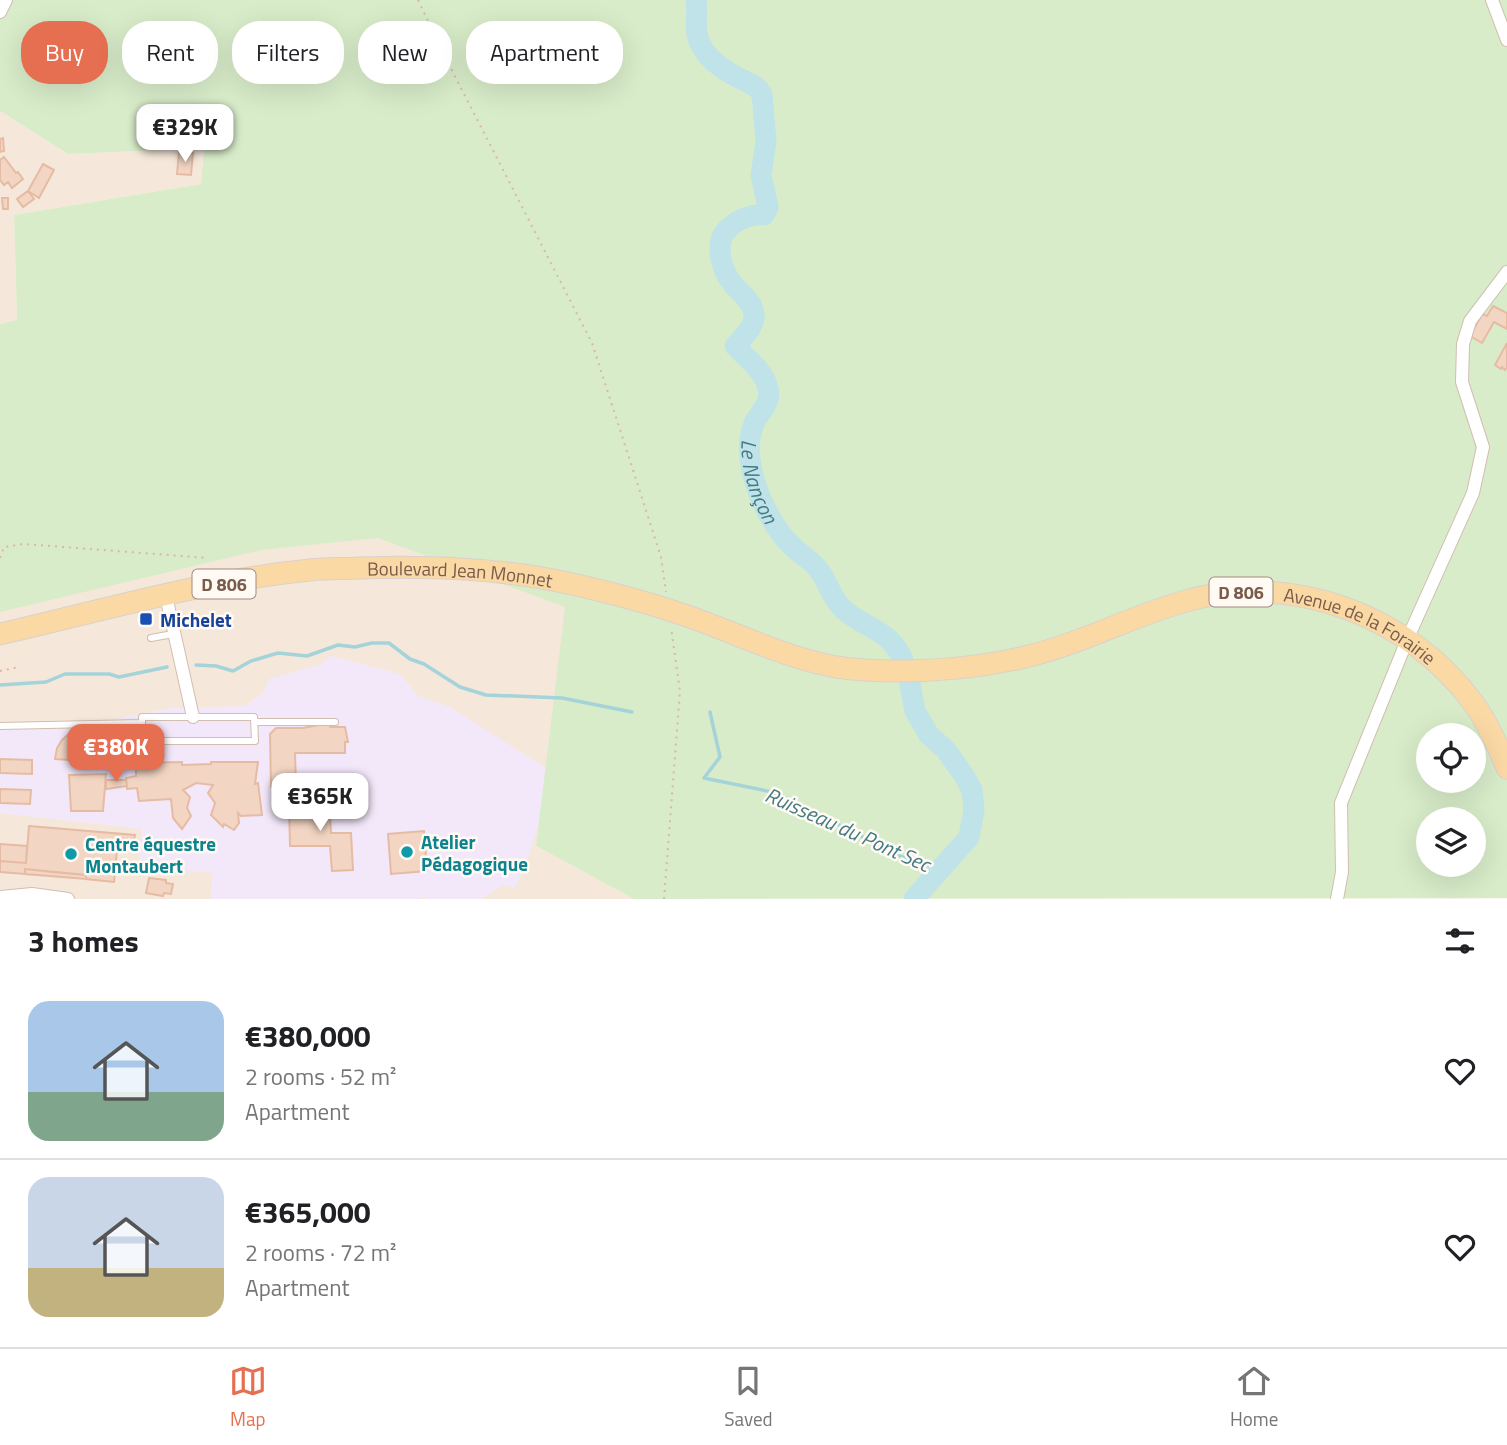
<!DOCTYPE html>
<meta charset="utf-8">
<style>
:root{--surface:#fff;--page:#f2f2f2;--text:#202124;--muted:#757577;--line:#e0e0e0;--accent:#e76f51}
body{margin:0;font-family:"Titillium Web",sans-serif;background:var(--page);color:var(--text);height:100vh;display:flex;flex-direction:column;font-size:26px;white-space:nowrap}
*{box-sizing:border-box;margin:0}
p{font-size:23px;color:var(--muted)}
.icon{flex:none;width:38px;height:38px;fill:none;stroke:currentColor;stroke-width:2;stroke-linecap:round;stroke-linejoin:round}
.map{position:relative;height:899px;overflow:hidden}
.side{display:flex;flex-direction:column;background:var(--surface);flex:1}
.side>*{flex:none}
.top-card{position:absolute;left:21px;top:21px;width:700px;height:63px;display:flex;gap:14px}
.controls{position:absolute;left:1416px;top:723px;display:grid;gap:14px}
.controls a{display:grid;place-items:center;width:70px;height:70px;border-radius:50%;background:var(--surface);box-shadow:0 7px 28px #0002;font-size:35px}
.price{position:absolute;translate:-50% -60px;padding:0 16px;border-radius:14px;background:#fff;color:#222;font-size:23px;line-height:46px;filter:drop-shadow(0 2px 4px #0008)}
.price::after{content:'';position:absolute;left:50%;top:42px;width:21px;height:16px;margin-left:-10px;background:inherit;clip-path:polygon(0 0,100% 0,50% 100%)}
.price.active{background:var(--accent);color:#fff}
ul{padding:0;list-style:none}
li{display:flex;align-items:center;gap:21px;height:175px;padding:0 28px}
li+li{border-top:2px solid var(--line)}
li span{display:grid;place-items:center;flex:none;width:196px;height:140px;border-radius:21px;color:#555}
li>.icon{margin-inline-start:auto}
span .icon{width:84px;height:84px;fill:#fffc;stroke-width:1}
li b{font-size:30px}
h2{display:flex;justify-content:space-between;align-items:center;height:84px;padding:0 28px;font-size:30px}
.chip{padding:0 24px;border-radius:28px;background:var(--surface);box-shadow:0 7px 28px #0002;font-size:24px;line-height:63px}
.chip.active{background:var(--accent);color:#fff}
.dock{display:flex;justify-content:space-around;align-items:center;height:98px;border-top:2px solid var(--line);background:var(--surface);font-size:19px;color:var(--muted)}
.dock a{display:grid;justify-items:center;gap:4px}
.dock .active{color:var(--accent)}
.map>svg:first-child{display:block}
</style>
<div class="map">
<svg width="1507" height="899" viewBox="0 0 1507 899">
<rect width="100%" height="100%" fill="#fdf6ec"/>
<!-- residential -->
<path fill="#f5e8da" d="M0 111 68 154 204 147 201 184 14 215 17 321 0 324Z
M0 496 377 538 566 607 536 846 634 899H0Z"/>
<!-- education -->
<path fill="#f3e8fa" d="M331 656 400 674 418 696 450 707 555 774 523 873 514 888 503 885 481 899H428L420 897 419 899H211L213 873 138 867 142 829 0 813V724L82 725 173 708 245 706 264 692 269 679 319 665Z"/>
<!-- green -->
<path fill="#d8ecc9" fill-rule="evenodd" d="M0 0H1507V898L634 899 536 846 565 607 377 538 261 550 0 612V324L17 320 14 215 201 184 204 148 68 154 0 111ZM1428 735H1474V780H1428ZM1428 819H1474V864H1428Z"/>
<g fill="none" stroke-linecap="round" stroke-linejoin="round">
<!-- stream -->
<path stroke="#a5d3da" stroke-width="3.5" d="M196 665 216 666 233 671 251 661 278 653 307 656 338 645 355 647 372 643H389L410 659 424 664 460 687 486 695 562 698 632 712
M0 685 46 682 65 674H109L119 677 167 667
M710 712 720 757 704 778 777 793 899 856 940 869"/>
<!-- river -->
<g stroke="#bfe3e8" stroke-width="21">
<path id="s1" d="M696 0C698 11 695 23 697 34 701 55 721 69 739 78 747 82 757 85 762 94L766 142 761 175 768 207 764 215C751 214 738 219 729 228 713 241 721 269 732 283 740 293 752 300 754 314 756 326 743 337 735 346 746 357 760 368 766 382 775 405 759 409 753 426 745 449 752 477 761 499 768 514 777 532 790 544 799 554 814 561 821 573 829 585 832 599 843 609 865 629 890 629 903 660"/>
<path d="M910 684 915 711 929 735 946 750 965 777 972 790 974 810 969 837 914 899"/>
</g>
</g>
<!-- building -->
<path fill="#f3d5c3" stroke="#e6bba3" stroke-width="2" d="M502 63 508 78 499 82 493 67Z
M3 138 4 151 0 152V139Z
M179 152 193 153 191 175 177 174Z
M4 157 16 173 18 172 23 179 12 188 8 182 4 185 0 180V160Z
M43 164 54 170 39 198 28 191Z
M28 191 34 199 23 207 17 199Z
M2 198H8V209H3Z
M1493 306 1507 313V329L1494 322 1482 343 1470 336 1482 314 1487 316Z
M1507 343V367L1505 370 1502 367 1501 369 1495 365Z
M329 723 330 727H345L348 742H345V753H295L296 786 287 787 283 790 282 787H271L270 734 276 728H303Z
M89 729 106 737 110 734 118 747 120 759H93L88 761 55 759 57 748 62 740 70 733Z
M0 759 32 760V774L0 773Z
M182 762V765L211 764V762H258L255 784 258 783 262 815 241 816 238 813 239 823 234 830 224 824 223 827 211 815 215 803 208 793 213 785 196 783 183 790 190 797 187 808 191 816 182 829 173 818 171 799 139 801 137 788 127 789 126 778 136 776V763Z
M106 774 103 811H71L69 775Z
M106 780H126L127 786 106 789Z
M0 789 31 790 30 804 0 803Z
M329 803 331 833H351L353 870 332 871 330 846H290L289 804Z
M29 826 135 835 134 840 118 838 114 882 86 879V875L25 869V874L0 872V861L26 863Z
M424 831 427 871 391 874 388 834Z
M0 844 27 846 26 863 0 861Z
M25 869 53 872 86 875V879L25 874Z
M149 878 166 880V883L173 884 171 894 164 893 163 896 146 893Z"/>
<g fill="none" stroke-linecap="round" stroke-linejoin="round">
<!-- service casing -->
<g stroke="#d1beb0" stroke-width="8">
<path id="service" d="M151 638 173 634
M142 717H254L255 741H142Z
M254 722H335
M0 726 142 723"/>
</g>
<!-- minor casing -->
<g stroke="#d1beb0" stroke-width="14">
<path id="minor" d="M1492 0 1507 40
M0 12 6 0
M166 596 193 717
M0 897 32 894 68 899
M1337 899 1342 872 1341 803 1410 633 1473 493 1483 447 1462 382 1463 344 1470 321 1507 272"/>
</g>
<!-- primary casing -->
<g stroke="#dad1cd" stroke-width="23">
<g id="primary">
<path id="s2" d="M0 634C101 611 207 580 310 570 326 568 342 569 359 568 429 566 499 568 568 583 613 593 658 605 701 621 753 640 808 668 864 670 920 673 978 669 1033 655 1085 642 1134 615 1186 601 1290 571 1410 615 1474 704 1488 723 1498 746 1507 768"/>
</g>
</g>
<!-- path -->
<path stroke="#d9b8a5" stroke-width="2" stroke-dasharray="2 5" stroke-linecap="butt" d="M418 0 445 57 592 343 661 557 666 592
M0 558 4 547 24 544 208 558
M0 671 19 667
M664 899 680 691 671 628"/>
<!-- service -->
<use href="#service" stroke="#fff" stroke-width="6"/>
<!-- minor -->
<use href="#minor" stroke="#fff" stroke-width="12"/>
<!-- primary -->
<use href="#primary" stroke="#fbd9a5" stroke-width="21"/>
</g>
<!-- markers -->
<rect fill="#1a4fb4" stroke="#fffaf3" stroke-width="2.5" x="139" y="612" width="14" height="14" rx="3.5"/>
<g fill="#0f9aa8" stroke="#fffaf3" stroke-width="2.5">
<circle cx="407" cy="852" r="7"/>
<circle cx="71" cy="854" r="7"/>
</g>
<g text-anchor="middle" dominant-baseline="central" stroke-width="5" stroke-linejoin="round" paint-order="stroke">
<!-- shield labels -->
<g fill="#fffaf3" stroke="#a28b7f" stroke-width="2">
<rect x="192.5" y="569.5" width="63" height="29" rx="5"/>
<rect x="1209.5" y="577.5" width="63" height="29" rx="5"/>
</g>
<g font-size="18" font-weight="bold" fill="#7a5c4d">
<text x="224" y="584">D 806</text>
<text x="1241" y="592">D 806</text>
</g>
<!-- street labels -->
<g font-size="19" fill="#7a5c4d" stroke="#fffaf3">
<text stroke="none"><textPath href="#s2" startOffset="467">Boulevard Jean Monnet</textPath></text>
<text stroke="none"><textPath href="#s2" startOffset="1400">Avenue de la Forairie</textPath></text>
</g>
<!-- transit labels -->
<g font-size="19" font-weight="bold" fill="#164399" stroke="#fffaf3" text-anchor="start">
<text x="160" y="619">Michelet</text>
</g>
<!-- culture labels -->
<g font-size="19" font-weight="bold" fill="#0d838f" stroke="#fffaf3" text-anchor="start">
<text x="421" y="841">Atelier<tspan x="421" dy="22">Pédagogique</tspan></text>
<text x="85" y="843">Centre équestre<tspan x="85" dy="22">Montaubert</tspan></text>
</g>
<!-- water labels -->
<g font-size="21" font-style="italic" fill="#437c86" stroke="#fffaf3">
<text stroke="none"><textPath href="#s1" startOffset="578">Le Nançon</textPath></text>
<text transform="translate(848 829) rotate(24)">Ruisseau du Pont Sec</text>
</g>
</g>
</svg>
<div class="controls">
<a><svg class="icon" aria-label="locate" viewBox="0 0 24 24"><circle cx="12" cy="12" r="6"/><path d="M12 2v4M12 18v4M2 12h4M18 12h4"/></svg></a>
<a><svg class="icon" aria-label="layers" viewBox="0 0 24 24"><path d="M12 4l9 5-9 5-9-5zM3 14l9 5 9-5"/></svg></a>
</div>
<b class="price" style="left:185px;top:164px">€329K</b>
<b class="price active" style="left:116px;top:784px">€380K</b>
<b class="price" style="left:320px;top:833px">€365K</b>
<div class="top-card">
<a class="chip active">Buy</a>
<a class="chip">Rent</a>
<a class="chip">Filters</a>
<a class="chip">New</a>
<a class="chip">Apartment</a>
</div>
</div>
<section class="side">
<h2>3 homes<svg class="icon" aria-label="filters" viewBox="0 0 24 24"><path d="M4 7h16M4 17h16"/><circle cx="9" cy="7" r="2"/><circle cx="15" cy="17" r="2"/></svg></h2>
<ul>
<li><span style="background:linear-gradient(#a9c7e8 65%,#7fa58c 0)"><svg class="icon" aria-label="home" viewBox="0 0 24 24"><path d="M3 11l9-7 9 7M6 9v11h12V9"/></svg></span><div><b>€380,000</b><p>2 rooms · 52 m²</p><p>Apartment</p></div><svg class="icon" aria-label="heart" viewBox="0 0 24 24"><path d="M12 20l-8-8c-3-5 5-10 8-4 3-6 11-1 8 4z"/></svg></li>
<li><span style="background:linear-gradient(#c9d6e8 65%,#c2b280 0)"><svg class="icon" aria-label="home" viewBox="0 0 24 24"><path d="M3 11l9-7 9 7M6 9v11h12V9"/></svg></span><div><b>€365,000</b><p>2 rooms · 72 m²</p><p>Apartment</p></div><svg class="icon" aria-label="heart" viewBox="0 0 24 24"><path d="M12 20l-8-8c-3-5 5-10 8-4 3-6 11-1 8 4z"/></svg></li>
</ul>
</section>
<nav class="dock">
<a class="active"><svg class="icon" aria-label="map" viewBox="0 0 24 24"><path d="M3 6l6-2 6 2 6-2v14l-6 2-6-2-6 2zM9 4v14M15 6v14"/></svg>Map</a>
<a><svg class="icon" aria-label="saved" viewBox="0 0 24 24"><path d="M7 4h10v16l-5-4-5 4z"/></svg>Saved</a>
<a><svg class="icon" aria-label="home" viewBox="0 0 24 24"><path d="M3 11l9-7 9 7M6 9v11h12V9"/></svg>Home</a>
</nav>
